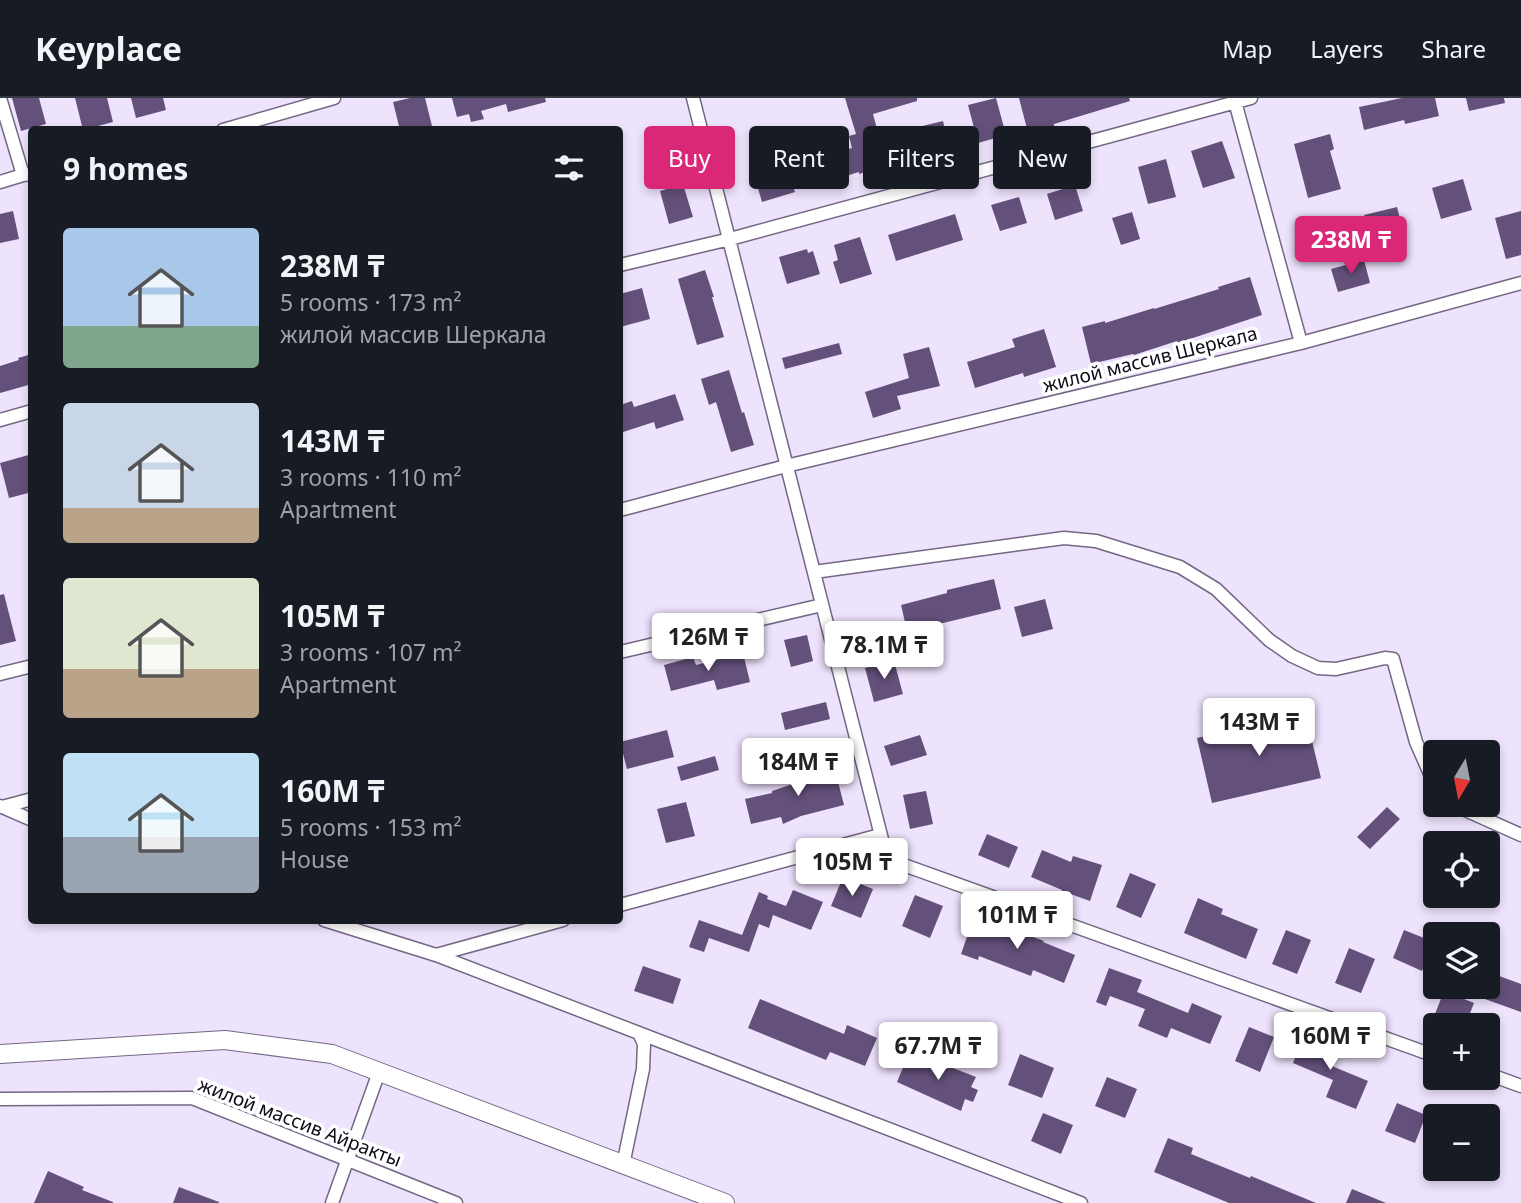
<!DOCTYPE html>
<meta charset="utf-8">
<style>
:root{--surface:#171b24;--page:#242831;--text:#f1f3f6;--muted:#9ea1a6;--line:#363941;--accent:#db2777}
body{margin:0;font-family:"Noto Sans",sans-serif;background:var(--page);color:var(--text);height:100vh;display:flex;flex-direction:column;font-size:26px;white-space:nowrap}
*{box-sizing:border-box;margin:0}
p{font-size:23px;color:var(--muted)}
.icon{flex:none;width:38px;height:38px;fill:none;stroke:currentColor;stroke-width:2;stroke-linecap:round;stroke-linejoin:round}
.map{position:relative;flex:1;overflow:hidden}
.drawer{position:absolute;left:28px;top:28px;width:595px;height:798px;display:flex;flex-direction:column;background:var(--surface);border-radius:7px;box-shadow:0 4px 10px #0003}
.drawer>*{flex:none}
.banner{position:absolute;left:644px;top:28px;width:665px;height:63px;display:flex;gap:14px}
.needle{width:46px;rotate:190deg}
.fabs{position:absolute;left:1423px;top:642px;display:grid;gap:14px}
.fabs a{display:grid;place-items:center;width:77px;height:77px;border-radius:7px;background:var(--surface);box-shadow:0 4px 10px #0003;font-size:35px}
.price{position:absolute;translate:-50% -60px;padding:0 16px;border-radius:7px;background:#fff;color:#222;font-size:23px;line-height:46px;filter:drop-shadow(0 2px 4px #0008)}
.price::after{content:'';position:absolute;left:50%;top:42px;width:21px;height:16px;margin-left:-10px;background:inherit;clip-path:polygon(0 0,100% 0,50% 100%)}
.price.selected{background:var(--accent);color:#fff}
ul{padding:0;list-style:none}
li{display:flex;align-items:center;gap:21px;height:175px;padding:0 35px}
li span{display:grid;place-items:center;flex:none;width:196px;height:140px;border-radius:7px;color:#555}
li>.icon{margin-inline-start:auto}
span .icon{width:84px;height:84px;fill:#fffc;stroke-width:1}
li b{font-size:30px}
h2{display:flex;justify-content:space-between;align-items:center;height:84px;padding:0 35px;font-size:30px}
.tag{padding:0 24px;border-radius:7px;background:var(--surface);box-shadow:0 4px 10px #0003;font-size:24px;line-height:63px}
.tag.selected{background:var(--accent);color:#fff}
header{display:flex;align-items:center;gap:42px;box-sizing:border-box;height:98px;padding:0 35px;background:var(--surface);border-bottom:2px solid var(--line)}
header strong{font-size:33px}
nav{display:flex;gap:38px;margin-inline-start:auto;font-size:24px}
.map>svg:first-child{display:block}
</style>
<header>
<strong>Keyplace</strong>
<nav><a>Map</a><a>Layers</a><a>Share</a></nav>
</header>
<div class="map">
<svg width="1521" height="1105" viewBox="0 0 1521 1105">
<rect width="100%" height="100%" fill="#eee3fd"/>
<!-- building -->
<path fill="#64517b" d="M12 0H39L46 26 21 33Z
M75 0H107L113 24 83 32Z
M131 0H163L166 12 136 20Z
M410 0H425L432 28 418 32H400L393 4Z
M452 0H545L546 4 508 14 506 6 481 13 484 21 471 24 469 16 457 19Z
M845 0H917V3L873 16 887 68 859 76V74L816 87 808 63 852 50 849 38 856 36Z
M996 0 1006 37 978 45 968 7Z
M1019 0H1129L1130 3 1054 26V30L1037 34V49L1032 50Z
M1402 0H1435L1439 18 1405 26 1404 22 1364 32 1359 9Z
M1466 0H1504L1505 5 1469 13Z
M943 23 949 49 921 56 914 30Z
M1330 36 1334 51 1330 53 1341 91 1308 100 1294 46Z
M1222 43 1235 80 1203 90 1191 53Z
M1166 61 1176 99 1148 106 1138 69Z
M787 70 795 94 762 104 755 80Z
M1463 81 1472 112 1441 121 1432 90Z
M683 86 693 119 669 126 660 93Z
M1075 87 1083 113 1055 122 1047 96Z
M1019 99 1027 125 1000 133 991 107Z
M1397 109 1403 132 1370 141 1364 117Z
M13 113 19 141 0 145V116Z
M1521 113V157L1506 161 1495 120Z
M1132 114 1140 141 1121 147 1112 120Z
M955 116 963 142 896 163 888 137Z
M860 139 872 176 840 186 833 164 838 162 834 147Z
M807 151 808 155 813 153 820 176 787 186 779 159Z
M1364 162 1370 185 1338 194 1331 171Z
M705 172 714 199H712L724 239 697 247 678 181Z
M1250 179 1262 217 1178 245 1177 243 1134 257 1133 256 1091 266 1082 229 1105 223V225L1154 210V211L1219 191 1218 189Z
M642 190 650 221 620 229V196Z
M1044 231 1056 269 1024 279 1023 275 975 290 967 264 1015 249 1012 241Z
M839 245 842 256 785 271 782 260Z
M929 249 940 288 897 298 901 311 873 320 865 294 909 280 903 256Z
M32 256V286L0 295V268L19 262 18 260Z
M729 272 742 315 744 314 754 347 731 354 716 304 709 307 701 281Z
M675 296 684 322 656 331 654 324 620 335V307L632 303 634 309Z
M32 356V394L9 400 0 365Z
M994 481 1001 511 939 526 940 529 908 537 901 507 947 495V492Z
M4 496 16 543 0 547V497Z
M1045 501 1053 531 1022 539 1014 509Z
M807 537 813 563 791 569 784 542Z
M743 555 750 584 717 592 714 582 671 593 664 567 693 559 696 567Z
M894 563 903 596 874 604 865 570Z
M826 604 830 621 785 632 781 615Z
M1305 614 1321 680 1212 705 1197 640Z
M667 632 674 659 627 671 620 644Z
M920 637 927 657 891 668 884 648Z
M715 658 719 672 681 683 677 669Z
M834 668 844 707 801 718 783 726 781 719 751 726 745 701 772 695V693L808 681 807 675Z
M926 693 933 726 910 731 903 697Z
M686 704 695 738 666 745 657 711Z
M1387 709 1400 721 1370 751 1357 739Z
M987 736 1018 749 1009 770 978 757Z
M1042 752 1071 764 1073 758 1102 767 1090 803 1062 793V792L1031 779Z
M1130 775 1156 786 1141 820 1116 809Z
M843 779 873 791 861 820 831 808Z
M793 792 823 804 811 832 773 817 769 830 759 826 749 854 709 840 704 854 689 849 699 822 742 837 759 794 768 798 767 801 786 808Z
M915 797 943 808 930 840 902 828Z
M1198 800 1223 811 1221 816 1258 831 1246 861 1184 835Z
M973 822 1004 833 1005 829 1044 843 1043 844 1075 857 1064 885 1033 872 1031 878 979 858 978 862 961 856Z
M1286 832 1311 842 1297 876 1272 866Z
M1404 832 1434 844 1422 873 1393 860Z
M1349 850 1375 861 1361 895 1335 885Z
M643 868 681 881 673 906 634 893Z
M1109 870 1142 882 1137 894 1188 915 1192 905 1222 918 1210 946 1171 930 1167 940 1138 928 1145 911 1110 898 1106 908 1096 904Z
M1491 875 1521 886V914L1482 900 1485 889H1488Z
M1444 893 1474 905 1465 928H1448L1433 921Z
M760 901 844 936 847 927 877 940 865 968 830 954 826 962 748 930Z
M1249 929 1274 939 1260 974 1235 963Z
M1304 936 1334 949 1327 966 1368 983 1356 1011 1326 999 1333 982 1293 965Z
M909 955 947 971 948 968 976 979 971 989 978 992 973 1004 965 1001 961 1013 897 984Z
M1020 956 1054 970 1042 1000 1008 987Z
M1107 979 1137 991 1125 1020 1095 1008Z
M1397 1005 1426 1017 1415 1045 1385 1033Z
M1043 1015 1073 1027 1061 1056 1031 1043Z
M1168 1040 1193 1050 1191 1056 1250 1080 1251 1078 1316 1105H1229L1154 1074Z
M48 1073 84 1089 82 1092 113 1104V1105H34Z
M179 1089 219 1104V1105H173Z
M1352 1091 1386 1105H1346Z"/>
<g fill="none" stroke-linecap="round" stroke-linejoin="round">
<!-- street casing -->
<g stroke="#736784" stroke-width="15">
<path id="street" d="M0 0 23 77 32 76
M693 0 887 761 1435 958
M1234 0 1301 245
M223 32 334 0
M0 84 23 77
M620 167 730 141 1251 0
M0 322 32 313
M620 412 786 368 1301 245 1521 185
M814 474 1064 440 1096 443 1180 469 1216 491 1269 542 1292 558 1318 570 1336 571 1385 560 1393 561 1416 644 1435 687
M620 554 822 507
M0 576 32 568
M1454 707 1521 737
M0 708 32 722
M2 709 32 701
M620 807 880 737
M324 822 436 857 1081 1105
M436 857 563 822
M1488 976 1521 988
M0 1001 192 1000 456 1105
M623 1067 643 971 644 946 639 935
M332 1105 379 974"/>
</g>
<!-- secondary casing -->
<g stroke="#736784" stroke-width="20">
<path id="secondary" d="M0 956 225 942 332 956 725 1105"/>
</g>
<!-- street -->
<use href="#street" stroke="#fff" stroke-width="12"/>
<!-- secondary -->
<use href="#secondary" stroke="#fff" stroke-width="18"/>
</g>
<g text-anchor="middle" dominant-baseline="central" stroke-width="7" stroke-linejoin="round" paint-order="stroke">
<!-- street labels -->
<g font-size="19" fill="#0f0a14" stroke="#fff">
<text transform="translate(1150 261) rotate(-14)">жилой массив Шеркала</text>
<text transform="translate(300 1024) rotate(21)">жилой массив Айракты</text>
</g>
</g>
</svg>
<div class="fabs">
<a><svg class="needle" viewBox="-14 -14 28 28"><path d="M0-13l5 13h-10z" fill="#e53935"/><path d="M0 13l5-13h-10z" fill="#9ea1a6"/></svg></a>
<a><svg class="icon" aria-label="locate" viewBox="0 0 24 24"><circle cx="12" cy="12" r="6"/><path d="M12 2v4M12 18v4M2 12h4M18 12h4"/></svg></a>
<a><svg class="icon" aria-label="layers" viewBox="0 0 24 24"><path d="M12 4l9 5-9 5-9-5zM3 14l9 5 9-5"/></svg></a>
<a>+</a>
<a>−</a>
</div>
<b class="price selected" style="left:1351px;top:178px">238M ₸</b>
<b class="price" style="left:708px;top:575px">126M ₸</b>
<b class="price" style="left:884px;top:583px">78.1M ₸</b>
<b class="price" style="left:1259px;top:660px">143M ₸</b>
<b class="price" style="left:798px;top:700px">184M ₸</b>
<b class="price" style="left:852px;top:800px">105M ₸</b>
<b class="price" style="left:1017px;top:853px">101M ₸</b>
<b class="price" style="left:1330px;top:974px">160M ₸</b>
<b class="price" style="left:938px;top:984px">67.7M ₸</b>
<div class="banner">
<a class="tag selected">Buy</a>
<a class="tag">Rent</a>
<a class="tag">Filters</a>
<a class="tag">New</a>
</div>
<section class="drawer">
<h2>9 homes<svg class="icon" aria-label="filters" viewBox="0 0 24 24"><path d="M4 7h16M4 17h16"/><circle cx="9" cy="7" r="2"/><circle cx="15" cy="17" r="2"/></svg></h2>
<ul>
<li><span style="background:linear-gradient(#a9c7e8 70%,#7fa58c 0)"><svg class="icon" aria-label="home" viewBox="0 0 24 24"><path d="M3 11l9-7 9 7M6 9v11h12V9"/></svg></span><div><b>238M ₸</b><p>5 rooms · 173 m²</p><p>жилой массив Шеркала</p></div></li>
<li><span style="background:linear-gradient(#c9d6e8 75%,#b9a48a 0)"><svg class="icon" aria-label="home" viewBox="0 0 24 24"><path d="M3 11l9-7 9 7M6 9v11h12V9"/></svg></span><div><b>143M ₸</b><p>3 rooms · 110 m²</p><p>Apartment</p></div></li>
<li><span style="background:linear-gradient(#dfe7d0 65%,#b9a48a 0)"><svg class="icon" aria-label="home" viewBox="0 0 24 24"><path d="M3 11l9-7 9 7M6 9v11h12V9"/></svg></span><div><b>105M ₸</b><p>3 rooms · 107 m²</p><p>Apartment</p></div></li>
<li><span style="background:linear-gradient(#bfe0f5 60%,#9aa5b1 0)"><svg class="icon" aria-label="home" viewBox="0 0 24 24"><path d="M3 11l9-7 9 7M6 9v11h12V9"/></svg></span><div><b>160M ₸</b><p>5 rooms · 153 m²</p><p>House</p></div></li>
</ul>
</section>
</div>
